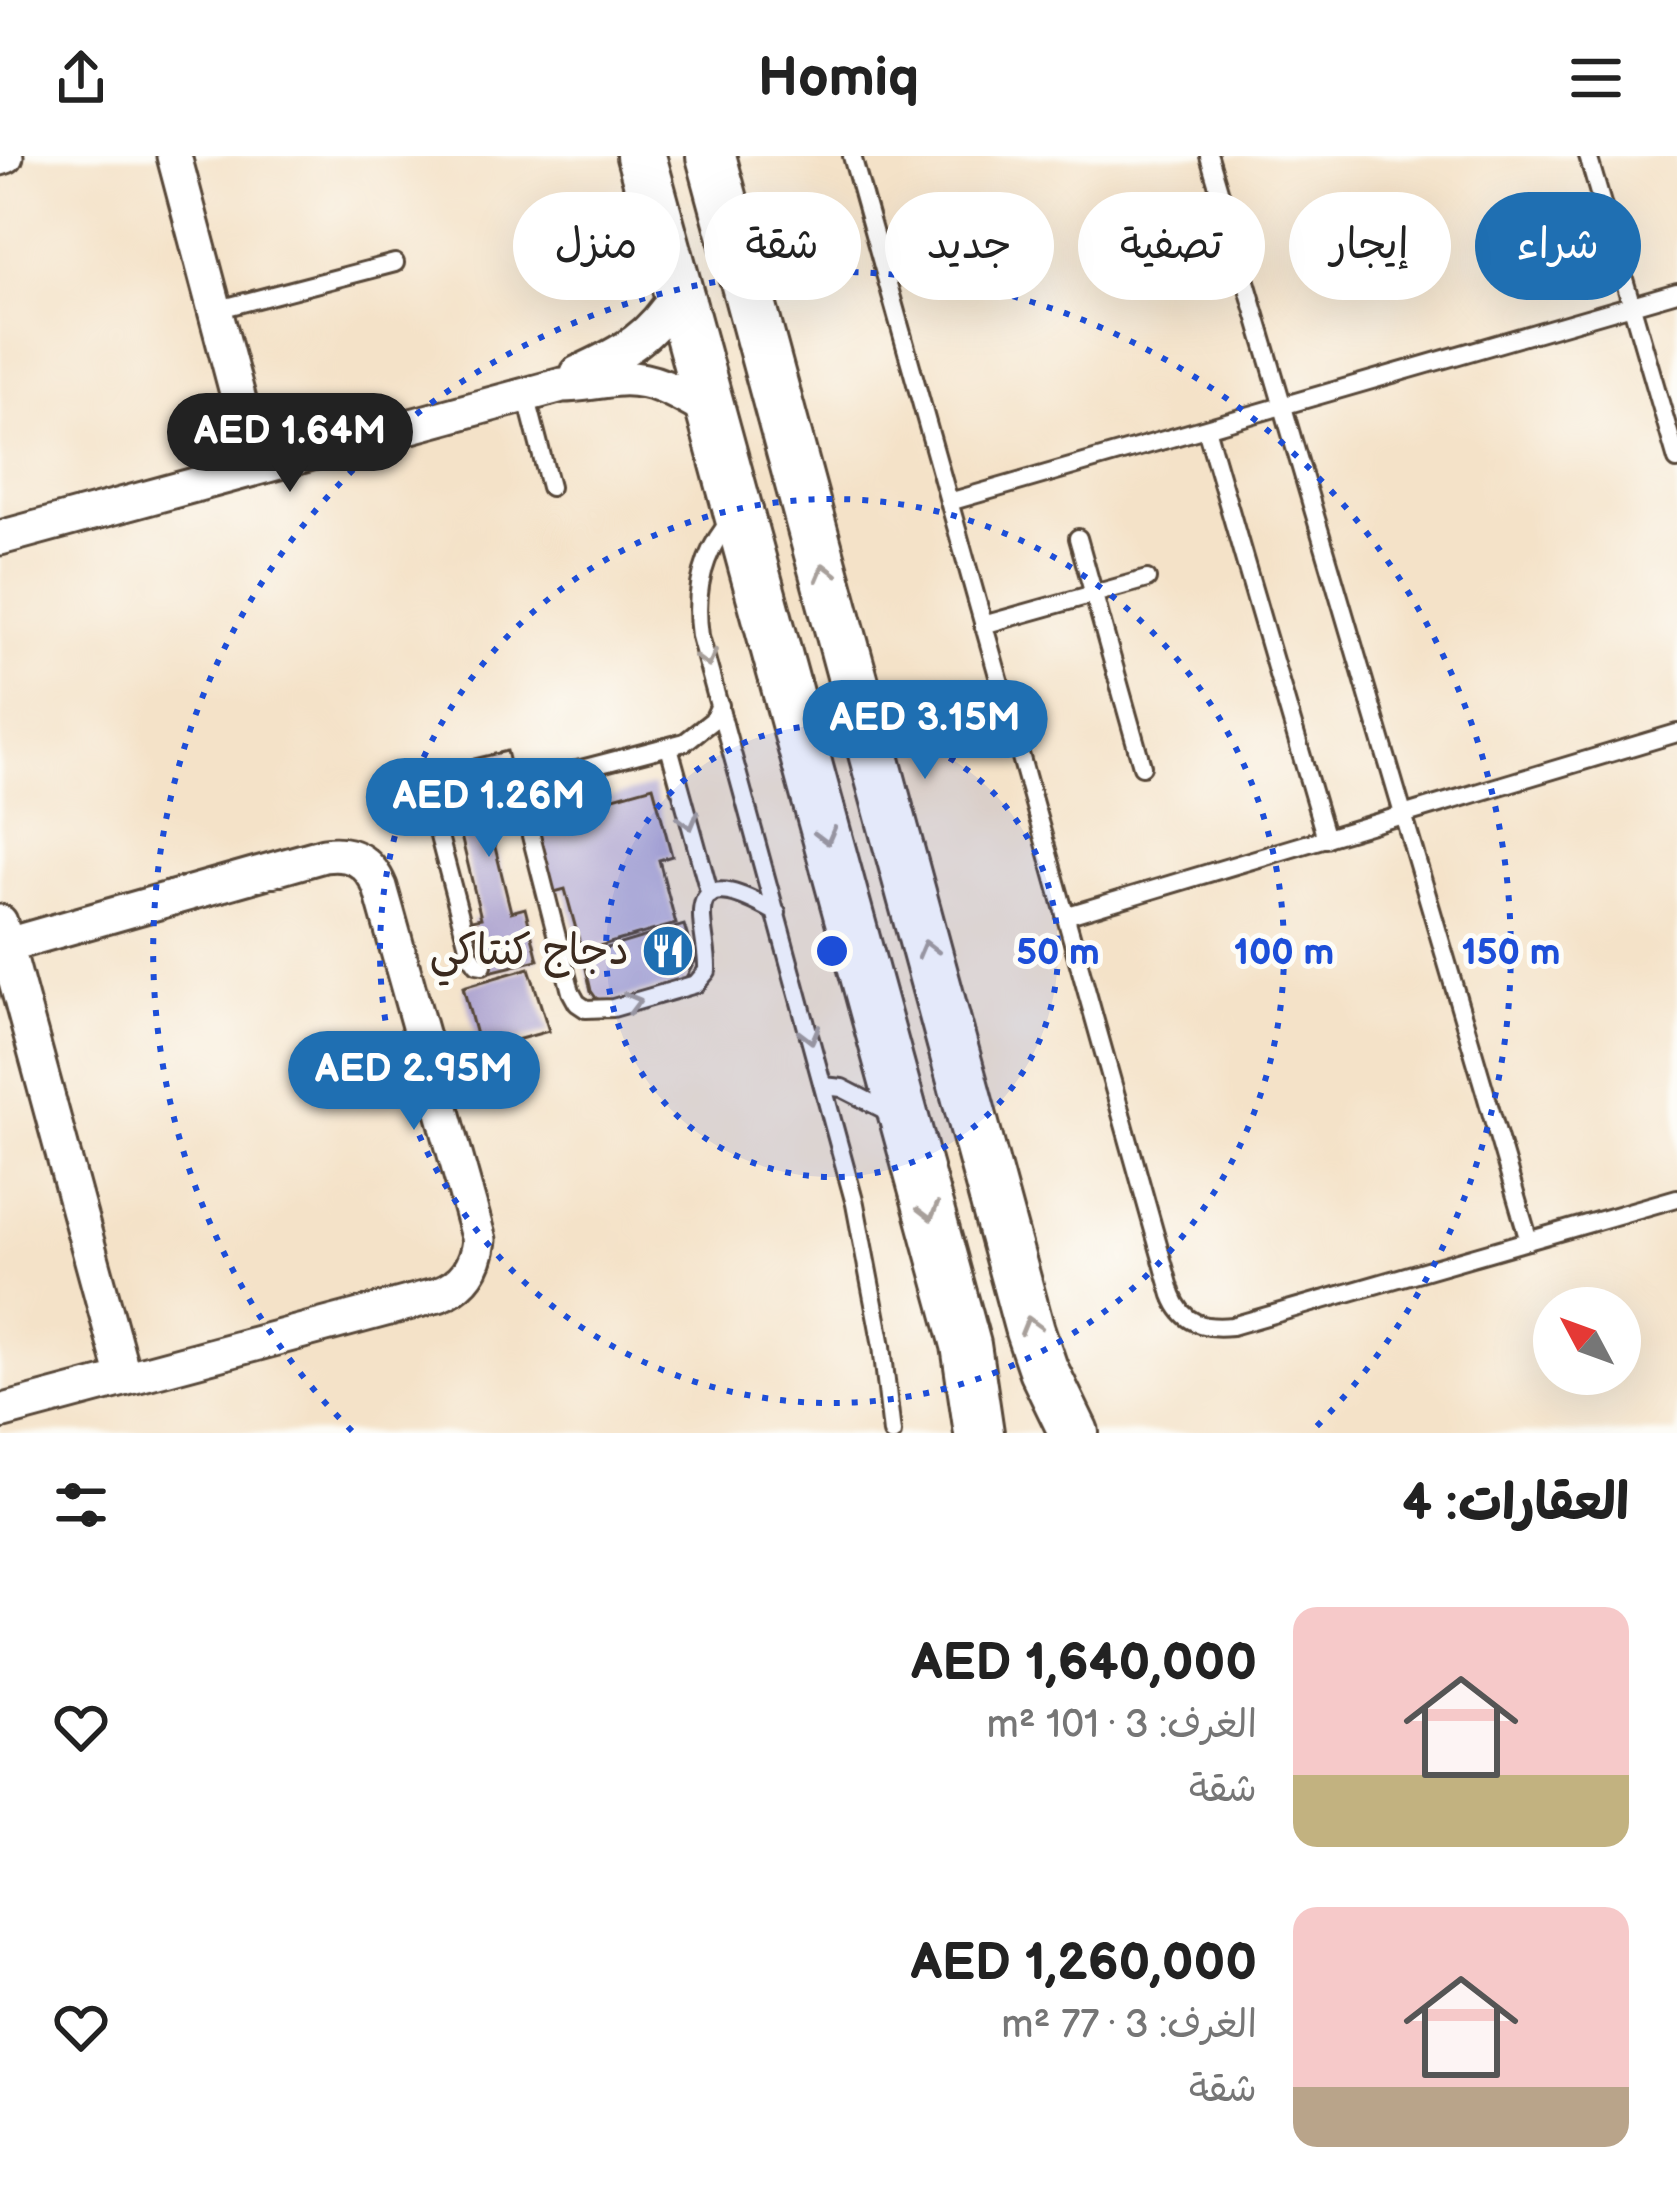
<!DOCTYPE html>
<html lang="ar">
<meta charset="utf-8">
<style>
:root{--surface:#fff;--page:#f2f2f2;--text:#222;--muted:#767676;--accent:#1f6fb2}
body{margin:0;font-family:"Balsamiq Sans","Playpen Sans Arabic",sans-serif;background:var(--page);color:var(--text);direction:rtl;height:100vh;display:flex;flex-direction:column;font-size:45px;white-space:nowrap}
*{box-sizing:border-box;margin:0}
p{font-size:39px;color:var(--muted)}
.icon{flex:none;width:66px;height:66px;fill:none;stroke:currentColor;stroke-width:2;stroke-linecap:round;stroke-linejoin:round}
.map{position:relative;height:1277px;overflow:hidden;direction:ltr}
.sheet{display:flex;flex-direction:column;background:var(--surface);flex:1}
.sheet>*{flex:none}
.hud{position:absolute;left:36px;top:36px;width:1605px;height:108px;direction:rtl;display:flex;gap:24px}
.needle{width:78px;rotate:311deg}
.fabs{position:absolute;left:1533px;top:1131px;display:grid;gap:24px}
.fabs a{display:grid;place-items:center;width:108px;height:108px;border-radius:50%;background:var(--surface);box-shadow:0 12px 48px #0002;font-size:60px}
.price{position:absolute;translate:-50% -102px;padding:0 27px;border-radius:42px;background:var(--accent);color:#fff;font-size:39px;line-height:78px;filter:drop-shadow(0 3px 6px #0008)}
.price::after{content:'';position:absolute;left:50%;top:72px;width:36px;height:27px;margin-left:-18px;background:inherit;clip-path:polygon(0 0,100% 0,50% 100%)}
.price.active{background:#222;color:#fff}
ul{padding:0;list-style:none}
li{display:flex;align-items:center;gap:36px;height:300px;padding:0 48px}
li span{display:grid;place-items:center;flex:none;width:336px;height:240px;border-radius:24px;color:#555}
li>.icon{margin-inline-start:auto}
span .icon{width:144px;height:144px;fill:#fffc;stroke-width:1}
li b{font-size:51px}
h2{display:flex;justify-content:space-between;align-items:center;height:144px;padding:0 48px;font-size:51px}
.pill{padding:0 42px;border-radius:54px;background:var(--surface);box-shadow:0 12px 48px #0002;font-size:42px;line-height:108px}
.pill.active{background:var(--accent);color:#fff}
header{display:flex;justify-content:space-between;align-items:center;height:156px;padding:0 48px;background:var(--surface);font-size:54px;font-weight:800}
.map>svg:first-child{display:block}
</style>
<header><svg class="icon" aria-label="menu" viewBox="0 0 24 24"><path d="M4 6h16M4 12h16M4 18h16"/></svg>Homiq<svg class="icon" aria-label="share" viewBox="0 0 24 24"><path d="M12 15V3M7 8l5-5 5 5M5 13v7h14v-7"/></svg></header>
<div class="map">
<svg width="1677" height="1277" viewBox="0 0 1677 1277">
<rect width="100%" height="100%" fill="#fdfcf7"/>
<filter id="ink" filterUnits="userSpaceOnUse"><feTurbulence type="fractalNoise" baseFrequency=".00833" numOctaves="2"/><feDisplacementMap in="SourceGraphic" scale="24" xChannelSelector="R" yChannelSelector="G"/><feConvolveMatrix kernelMatrix="1 2 1 2 8 2 1 2 1" color-interpolation-filters="sRGB"/></filter>
<filter id="wash" filterUnits="userSpaceOnUse"><feTurbulence type="fractalNoise" baseFrequency=".004" numOctaves="4" result="noise"/><feDisplacementMap in="SourceGraphic" scale="48" xChannelSelector="R" yChannelSelector="G"/><feGaussianBlur stdDeviation="2.7" result="paint"/><feColorMatrix in="noise" values="0 0 0 0 0 0 0 0 0 0 0 0 0 0 0 0 0 1.4 0 .05"/><feComposite in="paint" operator="in"/></filter>
<g filter="url(#wash)">
<rect width="100%" height="100%" fill="#f4e2c8"/>
<g id="blocks">
<!-- building -->
<path fill="#a99fcd" d="M507 595 516 632 493 638 501 669 490 671 511 756 525 752 538 804 485 817 472 764 481 762 444 610Z
M653 630 672 700 659 704 676 768 582 795 565 733 551 737 531 664Z
M684 769 695 805 683 827 604 846 596 842 591 835 583 799Z
M529 812 549 875 480 894 463 831Z"/>
</g>
</g>
<g filter="url(#ink)">
<use href="#blocks" fill-opacity="0" stroke="#574638" stroke-width="3"/>
<g fill="none" stroke-linecap="round" stroke-linejoin="round">
<!-- lane casing -->
<g stroke="#574638" stroke-width="22">
<path id="lane" d="M852 0 1172 1139C1183 1168 1204 1173 1232 1170L1677 1042
M1209 0 1529 1085
M1588 0 1677 304
M215 154 395 107
M526 239 550 331
M1206 272 1326 683
M949 346 1677 136
M732 363C702 396 694 437 700 480L855 1048 882 1190 892 1277
M1078 382 1142 610
M983 469 1147 423
M669 591 710 739
M518 629 571 836 577 847 586 853 613 852 696 828 707 815C708 795 701 774 702 755 705 714 760 748 777 757
M516 630 685 586 713 564 720 549
M452 645 438 654 436 669 470 798 477 808 483 809
M1065 760 1677 577
M824 930 842 932 895 959"/>
</g>
<!-- street casing -->
<g stroke="#574638" stroke-width="39">
<path id="street" d="M174 0 257 312
M0 2 6 0
M578 217C624 196 651 182 678 137
M0 382 562 229C582 229 601 224 620 223 654 221 682 239 710 255
M0 766 124 1222
M0 1256 438 1139C464 1129 476 1111 479 1084L380 731C369 705 351 695 324 699L7 789"/>
</g>
<!-- secondary casing -->
<g stroke="#574638" stroke-width="54">
<path id="secondary" d="M641 0 966 1189 979 1277
M711 0 1030 1175 1043 1213 1074 1277"/>
</g>
<!-- lane -->
<use href="#lane" stroke="#fff" stroke-width="16"/>
<!-- street -->
<use href="#street" stroke="#fff" stroke-width="33"/>
<!-- secondary -->
<use href="#secondary" stroke="#fff" stroke-width="48"/>
</g>
<!-- one-way arrows -->
<defs><path id="oneway-chevron" d="M-2-3.5L2.5 0L-2 3.5" fill="none" stroke-width="1.6" stroke-linecap="round" stroke-linejoin="round" transform="scale(3)"/></defs>
<g stroke="#a79f9a">
<use href="#oneway-chevron" transform="translate(825 416) rotate(-105)"/>
<use href="#oneway-chevron" transform="translate(707 503) rotate(74)"/>
<use href="#oneway-chevron" transform="translate(689 665) rotate(75)"/>
<use href="#oneway-chevron" transform="translate(826 680) rotate(75)"/>
<use href="#oneway-chevron" transform="translate(927 793) rotate(-105)"/>
<use href="#oneway-chevron" transform="translate(633 846) rotate(-15)"/>
<use href="#oneway-chevron" transform="translate(810 879) rotate(75)"/>
<use href="#oneway-chevron" transform="translate(929 1056) rotate(75)"/>
<use href="#oneway-chevron" transform="translate(1030 1169) rotate(-106)"/>
</g>
</g>
<!-- distance rings -->
<circle cx="832" cy="795" r="226" fill="#1d4ed8" fill-opacity=".12"/>
<g fill="none" stroke="#1d4ed8" stroke-width="6" stroke-dasharray="6 12">
<circle cx="832" cy="795" r="226"/>
<circle cx="832" cy="795" r="452"/>
<path d="M352 1275A679 679 0 1 1 1312 1275"/>
</g>
<!-- icons -->
<defs>
<g id="restaurant-disc" transform="scale(2.7)"><circle r="9.5" fill="#1f6fb2" stroke="#fdfcf7"/><path d="M-5-6h1v4h1v-4h1v4h1v-4h1v5L-1.5 .5V6h-2V.5L-5-1ZM5-6V6H3V1.5H1.5Q1.5-4 5-6Z" fill="#fff"/></g>
</defs>
<g fill-rule="evenodd">
<use href="#restaurant-disc" x="668" y="795"/>
</g>
<g text-anchor="middle" dominant-baseline="central" stroke-width="10" stroke-linejoin="round" paint-order="stroke">
<!-- poi labels -->
<g font-size="42" fill="#3b2a1e" stroke="#fdfcf7" text-anchor="end">
<text x="629" y="795">دجاج كنتاكي</text>
</g>
</g>
<circle cx="832" cy="795" r="18" fill="#1d4ed8" stroke="#fdfcf7" stroke-width="6"/>
<g font-size="36" text-anchor="middle" font-weight="bold" fill="#1d4ed8" stroke="#fdfcf7" stroke-width="10" stroke-linejoin="round" paint-order="stroke">
<text x="1058" y="808">50 m</text>
<text x="1284" y="808">100 m</text>
<text x="1511" y="808">150 m</text>
</g>
</svg>
<div class="fabs">
<a><svg class="needle" viewBox="-14 -14 28 28"><path d="M0-13l5 13h-10z" fill="#e53935"/><path d="M0 13l5-13h-10z" fill="#767676"/></svg></a>
</div>
<b class="price active" style="left:290px;top:339px">AED 1.64M</b>
<b class="price" style="left:925px;top:626px">AED 3.15M</b>
<b class="price" style="left:489px;top:704px">AED 1.26M</b>
<b class="price" style="left:414px;top:977px">AED 2.95M</b>
<div class="hud">
<a class="pill active">شراء</a>
<a class="pill">إيجار</a>
<a class="pill">تصفية</a>
<a class="pill">جديد</a>
<a class="pill">شقة</a>
<a class="pill">منزل</a>
</div>
</div>
<section class="sheet">
<h2>العقارات: 4<svg class="icon" aria-label="filters" viewBox="0 0 24 24"><path d="M4 7h16M4 17h16"/><circle cx="9" cy="7" r="2"/><circle cx="15" cy="17" r="2"/></svg></h2>
<ul>
<li><span style="background:linear-gradient(#f6c9c9 70%,#c2b280 0)"><svg class="icon" aria-label="home" viewBox="0 0 24 24"><path d="M3 11l9-7 9 7M6 9v11h12V9"/></svg></span><div><b>AED 1,640,000</b><p>الغرف: 3 · 101 m²</p><p>شقة</p></div><svg class="icon" aria-label="heart" viewBox="0 0 24 24"><path d="M12 20l-8-8c-3-5 5-10 8-4 3-6 11-1 8 4z"/></svg></li>
<li><span style="background:linear-gradient(#f6c9c9 75%,#b9a48a 0)"><svg class="icon" aria-label="home" viewBox="0 0 24 24"><path d="M3 11l9-7 9 7M6 9v11h12V9"/></svg></span><div><b>AED 1,260,000</b><p>الغرف: 3 · 77 m²</p><p>شقة</p></div><svg class="icon" aria-label="heart" viewBox="0 0 24 24"><path d="M12 20l-8-8c-3-5 5-10 8-4 3-6 11-1 8 4z"/></svg></li>
</ul>
</section>
